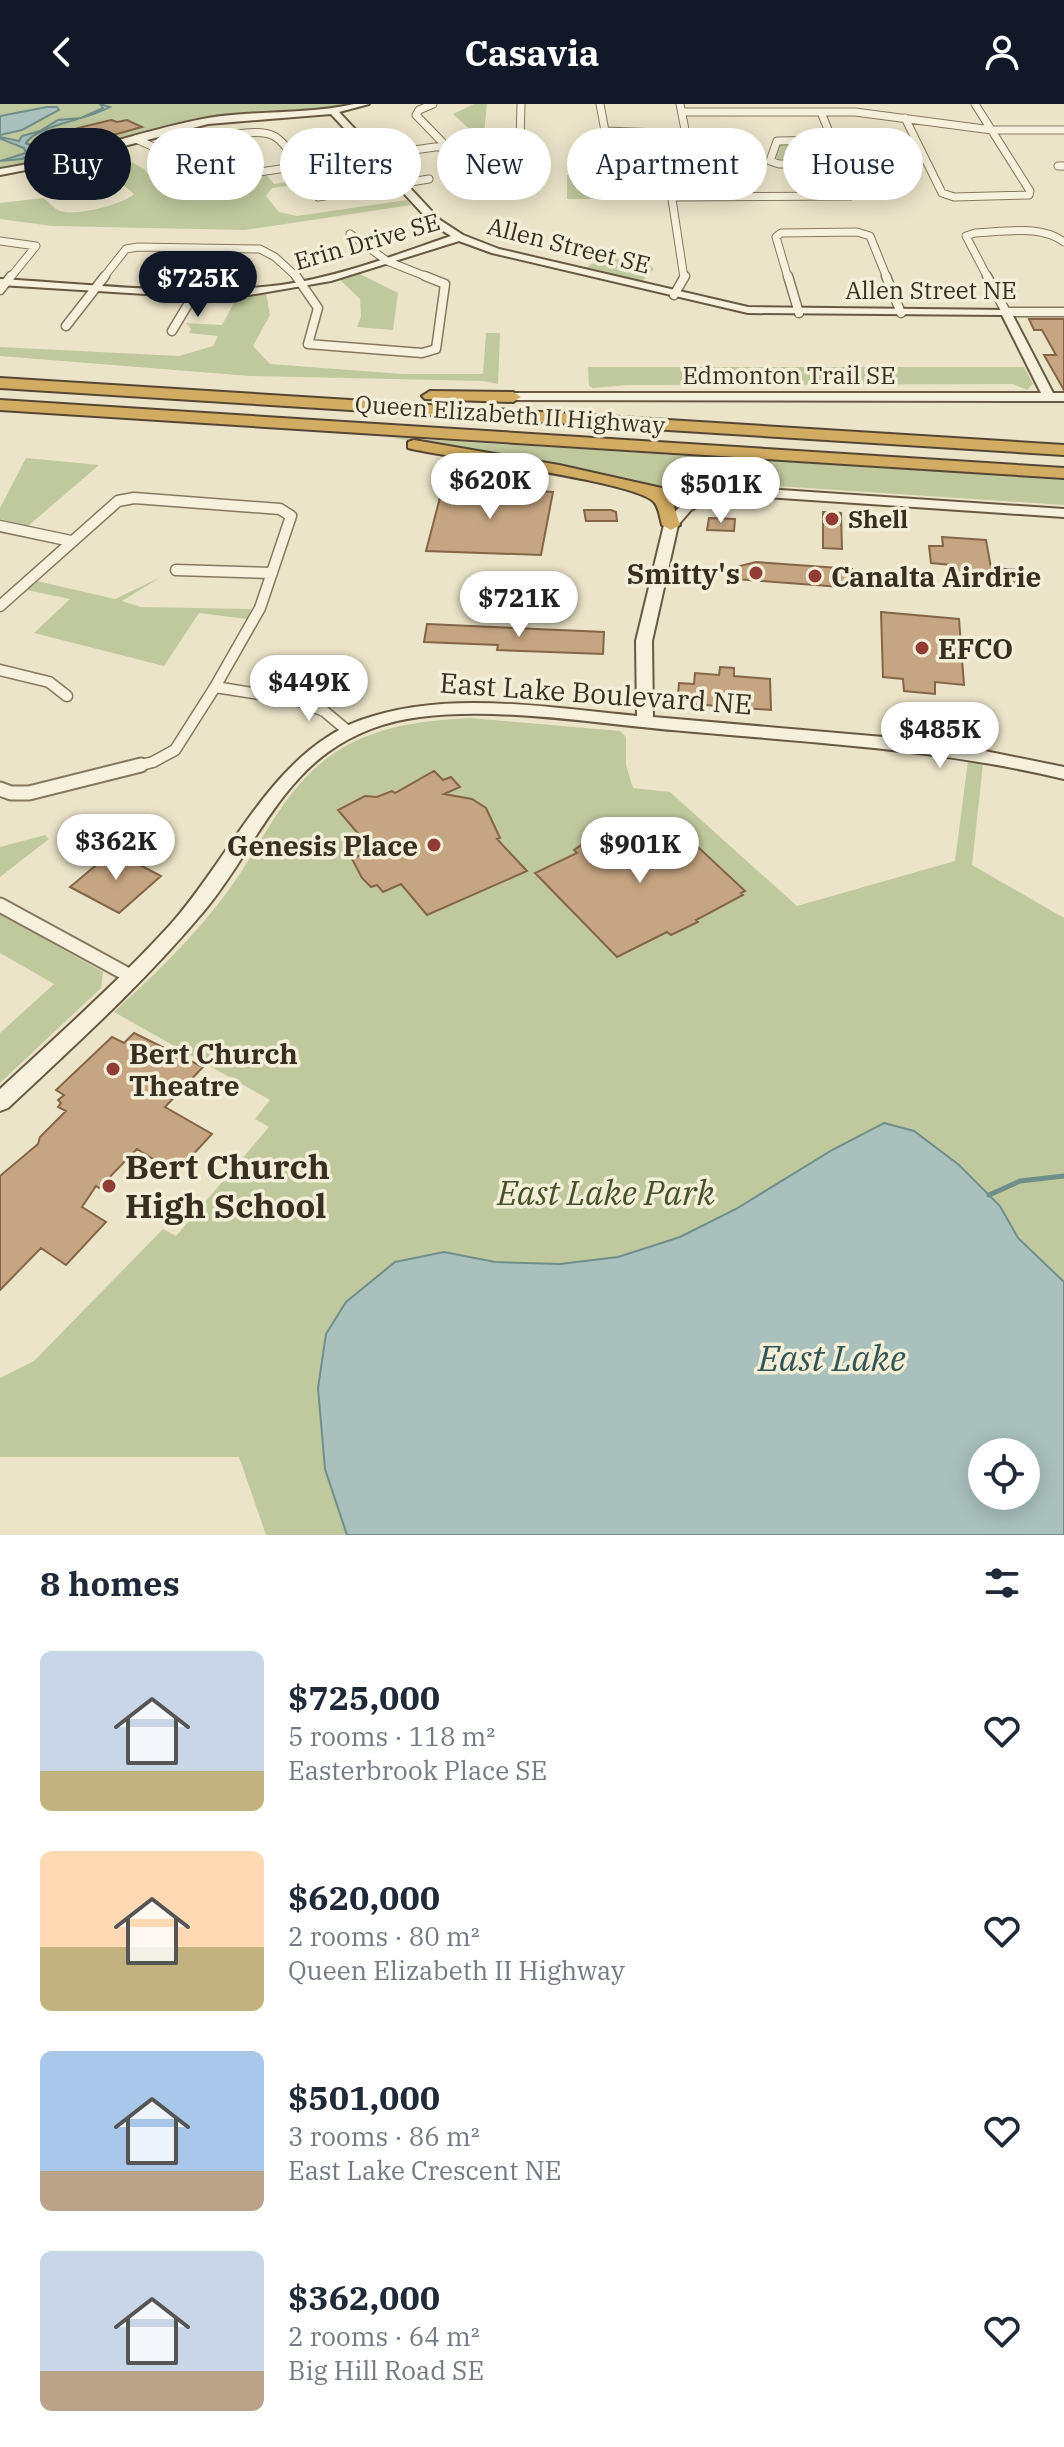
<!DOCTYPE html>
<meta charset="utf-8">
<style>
:root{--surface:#fff;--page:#f6f6f7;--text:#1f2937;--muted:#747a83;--accent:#111827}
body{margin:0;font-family:"IBM Plex Serif",serif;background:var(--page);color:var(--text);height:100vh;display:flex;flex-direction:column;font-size:30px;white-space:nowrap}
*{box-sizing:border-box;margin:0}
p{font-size:26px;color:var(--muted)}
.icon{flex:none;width:44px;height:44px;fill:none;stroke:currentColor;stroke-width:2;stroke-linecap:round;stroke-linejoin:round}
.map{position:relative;height:1431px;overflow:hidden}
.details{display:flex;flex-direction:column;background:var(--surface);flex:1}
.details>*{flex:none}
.banner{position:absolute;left:24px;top:24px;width:1016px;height:72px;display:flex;gap:16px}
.controls{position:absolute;left:968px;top:1334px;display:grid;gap:16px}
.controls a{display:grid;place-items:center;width:72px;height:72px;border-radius:50%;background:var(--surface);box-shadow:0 4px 20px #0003;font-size:40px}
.price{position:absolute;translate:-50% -68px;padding:0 18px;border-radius:28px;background:#fff;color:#222;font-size:26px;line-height:52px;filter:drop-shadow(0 2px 4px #0008)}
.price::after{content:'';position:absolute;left:50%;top:48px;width:24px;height:18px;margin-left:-12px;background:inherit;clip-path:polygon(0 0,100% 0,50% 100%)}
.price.current{background:var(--accent);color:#fff}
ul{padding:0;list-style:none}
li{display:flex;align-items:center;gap:24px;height:200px;padding:0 40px}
li span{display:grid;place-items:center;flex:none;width:224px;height:160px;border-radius:12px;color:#555}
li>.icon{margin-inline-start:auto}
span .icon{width:96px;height:96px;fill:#fffc;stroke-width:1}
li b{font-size:34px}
h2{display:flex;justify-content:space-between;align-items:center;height:96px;padding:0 40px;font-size:34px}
.pill{padding:0 28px;border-radius:36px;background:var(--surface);box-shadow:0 4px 20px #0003;font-size:28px;line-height:72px}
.pill.current{background:var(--accent);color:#fff}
header{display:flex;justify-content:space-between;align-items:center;height:104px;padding:0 40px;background:var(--accent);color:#fff;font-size:36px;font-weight:700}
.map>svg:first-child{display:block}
</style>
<header><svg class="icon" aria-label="back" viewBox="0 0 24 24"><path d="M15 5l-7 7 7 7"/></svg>Casavia<svg class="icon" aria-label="person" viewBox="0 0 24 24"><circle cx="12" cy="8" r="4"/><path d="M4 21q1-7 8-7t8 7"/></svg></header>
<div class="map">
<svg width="1064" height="1431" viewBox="0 0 1064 1431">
<rect width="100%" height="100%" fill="#ebe4c9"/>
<!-- green -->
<path fill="#c0c99e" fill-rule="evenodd" d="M0 0H356L317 7 245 10 0 66Z
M474 0H487L483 40H478V33L453 10Z
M825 39 835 56 832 58 776 55 779 40Z
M114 48 144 65 163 88 265 69 274 80 379 65 382 68 272 84 266 92 279 108 297 112 407 96 411 101 245 126 52 122 0 115V99L43 94C48 97 53 104 58 106 72 114 124 100 134 90L92 55Z
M567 71H599L600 95H567Z
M601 154 645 157 654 165 642 177 586 164Z
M358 169 398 189 393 226 357 223 361 212 360 195 339 175Z
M266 189 270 211 253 242 270 260 403 270H483L486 229H500L498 280 483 277 250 272 0 252V243L179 252 213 242 218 232 189 229 191 225 186 219 222 221 238 191Z
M588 263H1024L1033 280 1027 286 1013 280 627 281 593 284 589 282Z
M387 333 1064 375V401L718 378 679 388 502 351Z
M26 354 99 361 28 422 0 415V404Z
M161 473 122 497 141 503 251 505 247 515 199 509 164 562 34 529 70 495 27 486 37 477 115 495Z
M471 614 620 627 626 633V661L633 684 670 688 797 802 955 757 968 657 983 660 972 761 1064 814V1431H266L239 1353H0V1274L34 1257 163 1125 176 1132 269 1023 255 1015 270 996 114 908C155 870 195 832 228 787 255 750 276 703 308 671 353 625 410 617 471 614ZM982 1348H1026V1392H982Z
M45 731 49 735 0 773V743Z
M0 810 103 868 101 884 0 979V929L54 880 0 849Z"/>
<!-- water -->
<path fill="#a9c0bc" stroke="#708e8a" stroke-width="2" fill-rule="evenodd" d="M100 0 110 3C88 16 37 21 26 39L39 46 22 55 0 57 26 49 24 44 1 35 0 33 19 37 22 32 40 27 58 16 81 14 103 4Z
M47 3H57L59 6 22 26 0 31V12Z
M884 1019 914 1027 959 1061 1000 1102 1018 1134 1064 1178V1431H347L325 1365 318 1284 326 1230 346 1198 395 1158 444 1148 495 1158 560 1160 618 1153 680 1133 736 1105 832 1046ZM982 1348H1026V1392H982Z"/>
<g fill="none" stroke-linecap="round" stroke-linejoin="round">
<!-- stream -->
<path stroke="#708e8a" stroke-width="5" d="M989 1091 1020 1077 1064 1072"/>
</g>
<!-- building -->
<path fill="#c6a582" stroke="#846547" stroke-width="2" d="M111 16 117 18 127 16 142 23 99 35 78 24Z
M1029 215H1064V286L1044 251H1056L1042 226H1034Z
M443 382 553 388 541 451 426 447Z
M584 406H611L616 408 617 417H586Z
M823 408 841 409 842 445 823 444Z
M709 414 735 415 734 427 707 426Z
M942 433 986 436 991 464 1023 466 1026 480 954 472 952 461 931 459 929 442H943Z
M756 458 852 465 853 484 736 475V463Z
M881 508 959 515 964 581 935 578V590L904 587 903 575 883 573Z
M427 520 604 528 603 550 497 546 498 541 424 538Z
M720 563 734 564V572L770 575 771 606 692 600 693 593 678 592 679 579 694 580 695 569 719 571Z
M434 667 443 676 451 673 460 683 444 690 472 695 486 704 500 734 497 735 527 767 427 811 401 780 383 788 377 781 371 783 362 774 352 755 372 746 338 706 365 692 377 693 392 687 395 689Z
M667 714 745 787 741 789 743 791 696 816 698 818 671 831 667 828 617 853 535 769 577 749 574 746 600 729 614 726 624 735Z
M113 747 161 772 119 809 70 783Z
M134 929 203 963 165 1003 212 1030 176 1069 137 1045 99 1084 96 1082 82 1103 106 1118 66 1161 41 1144 0 1186V1072L38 1040 40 1033 66 1007 58 1003 61 999 58 996 64 991 56 986 112 933 124 939Z"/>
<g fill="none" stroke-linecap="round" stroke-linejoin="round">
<!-- street-far3 casing -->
<g stroke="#86785f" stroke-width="9">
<path id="street-far3" d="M433 0 419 6 416 11 447 43
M600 0 605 27 687 30
M680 0 688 41 670 82 684 174
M682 8H855L992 26H1064
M905 14 942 89 954 93 1029 91 1030 87 975 0
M136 35 167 49 203 76 435 43H520
M833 36 777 37 770 57 779 60H842
M167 49C191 42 251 20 274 32 285 38 292 52 299 62
M47 59 85 89
M1058 62H1064
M519 76 521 0
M318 93 429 75
M673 93 851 92 853 88 821 8
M350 130 387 157 430 174
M0 137 36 142 10 174
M103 174 126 145 138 143 260 145 275 153 298 174
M788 174 776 133 781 129 857 128 870 132 887 174
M988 174 966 132 975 129C1003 128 1040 120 1064 138"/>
</g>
<!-- street-far2 casing -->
<g stroke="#86785f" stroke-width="11">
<path id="street-far2" d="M296 172 318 204 308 240 422 249 436 245 445 180 425 172
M788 172 799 209
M886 172 901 209
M987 172 1006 208H1064
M0 186 11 172
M674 191 685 172
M66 222 105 172
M172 227 196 187"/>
</g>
<!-- street-far1 casing -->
<g stroke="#86785f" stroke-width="13">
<path id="street-far1" d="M0 422 71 437
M176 466 272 469
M0 502 118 397 134 394 280 405 291 412 260 504 215 583 175 646 153 658 133 663
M0 566 49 578 67 592
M215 583 297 596 324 607 349 628"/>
</g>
<!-- street casing -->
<g stroke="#86785f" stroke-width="17">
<path id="street" d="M0 685 11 689H29L141 661
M0 801 132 873"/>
</g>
<!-- secondary casing -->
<g stroke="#685942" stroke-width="4">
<path id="secondary" d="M354 0H369L339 8 440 116 463 131 499 145 748 203 1010 206 1053 289H1064V297L509 296V290L513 289H1041L1002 211 748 209 492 149 459 137 331 177 249 191 178 192 0 181V175C93 180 188 193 281 181 339 173 395 151 451 132L432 120 331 10 208 20 52 61 0 71V65C71 54 137 27 208 14 256 6 306 11 354 0Z
M750 384 1064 405V413L750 392 710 396 691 406 678 421 652 537 653 613 895 634 980 646 1064 663V675C935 644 804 638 672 626 593 619 498 603 420 613 387 617 356 628 328 648 273 688 247 756 204 807 144 879 75 941 8 1004L0 1007V985C58 931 117 879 170 821 231 753 272 649 361 616 447 585 548 604 637 612L636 537 664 421C685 390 714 384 750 384Z"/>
</g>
<!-- highway casing -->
<g stroke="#554633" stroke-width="4">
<path id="highway" d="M0 274 1064 341V351L0 284Z
M430 287 513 288 521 293 513 298 425 295 422 292Z
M0 296 1064 364V374L0 306Z
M414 336 559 361 684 389H700L708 394 700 399 672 396 680 421 671 426 662 421C660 414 659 403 654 398 636 377 447 354 408 344V338Z"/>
</g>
<!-- street-far3 -->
<use href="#street-far3" stroke="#f6f1dc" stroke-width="7"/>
<!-- street-far2 -->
<use href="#street-far2" stroke="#f6f1dc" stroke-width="8"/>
<!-- street-far1 -->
<use href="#street-far1" stroke="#f6f1dc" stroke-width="10"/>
<!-- street -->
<use href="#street" stroke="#f6f1dc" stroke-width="13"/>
<!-- secondary -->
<use href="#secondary" fill="#f6f1dc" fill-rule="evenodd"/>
<!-- highway -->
<use href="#highway" fill="#d2ac62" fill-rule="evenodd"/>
</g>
<!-- markers -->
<g fill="#913c34" stroke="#f3eed8" stroke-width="3">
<circle cx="832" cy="415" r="8"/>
<circle cx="756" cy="469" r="8"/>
<circle cx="815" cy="472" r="8"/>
<circle cx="922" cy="544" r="8"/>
<circle cx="434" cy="741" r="8"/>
<circle cx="113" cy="965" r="8"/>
<circle cx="109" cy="1082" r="8"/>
</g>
<g text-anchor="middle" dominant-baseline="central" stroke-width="7" stroke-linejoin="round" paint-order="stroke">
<!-- far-street labels -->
<g font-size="24" fill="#382f21" stroke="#f3eed8">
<text transform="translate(367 137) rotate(-16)">Erin Drive SE</text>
<text transform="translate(569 141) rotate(14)">Allen Street SE</text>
<text x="931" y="186">Allen Street NE</text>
<text x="789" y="271">Edmonton Trail SE</text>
<text transform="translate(510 310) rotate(4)">Queen Elizabeth II Highway</text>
</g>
<!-- far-poi labels -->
<g font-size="24" font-weight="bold" fill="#382f21" stroke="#f3eed8" text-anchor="start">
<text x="848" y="415">Shell</text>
</g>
<!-- poi labels -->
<g font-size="28" font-weight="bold" fill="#382f21" stroke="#f3eed8" text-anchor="start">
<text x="740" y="469" text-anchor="end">Smitty's</text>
<text x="831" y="472">Canalta Airdrie</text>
<text x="938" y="544">EFCO</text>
<text x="418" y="741" text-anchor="end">Genesis Place</text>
<text x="129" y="949">Bert Church<tspan x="129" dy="32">Theatre</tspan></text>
</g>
<!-- street labels -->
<g font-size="28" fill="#382f21" stroke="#f3eed8">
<text transform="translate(596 589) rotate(4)">East Lake Boulevard NE</text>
</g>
<!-- near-poi labels -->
<g font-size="34" font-weight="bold" fill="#382f21" stroke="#f3eed8" text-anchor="start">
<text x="125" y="1062">Bert Church<tspan x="125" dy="39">High School</tspan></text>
</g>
<!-- near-park labels -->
<g font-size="34" font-style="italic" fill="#44532a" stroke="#f3eed8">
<text x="606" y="1088">East Lake Park</text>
</g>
<!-- near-water labels -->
<g font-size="36" font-style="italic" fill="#325556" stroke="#f3eed8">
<text x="832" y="1253">East Lake</text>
</g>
</g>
</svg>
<div class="controls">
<a><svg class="icon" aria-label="locate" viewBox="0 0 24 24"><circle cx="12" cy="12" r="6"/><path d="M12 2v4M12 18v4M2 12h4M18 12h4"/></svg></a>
</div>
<b class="price current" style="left:198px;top:215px">$725K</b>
<b class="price" style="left:490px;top:417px">$620K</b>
<b class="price" style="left:721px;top:421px">$501K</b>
<b class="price" style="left:519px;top:535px">$721K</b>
<b class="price" style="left:309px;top:619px">$449K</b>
<b class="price" style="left:940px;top:666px">$485K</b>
<b class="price" style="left:116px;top:778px">$362K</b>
<b class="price" style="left:640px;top:781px">$901K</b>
<div class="banner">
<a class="pill current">Buy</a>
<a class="pill">Rent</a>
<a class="pill">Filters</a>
<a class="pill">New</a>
<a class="pill">Apartment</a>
<a class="pill">House</a>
</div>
</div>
<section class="details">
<h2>8 homes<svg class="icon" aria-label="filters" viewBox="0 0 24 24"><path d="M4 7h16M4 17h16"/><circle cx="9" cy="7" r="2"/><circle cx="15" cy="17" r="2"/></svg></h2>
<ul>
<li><span style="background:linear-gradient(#c9d6e8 75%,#c2b280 0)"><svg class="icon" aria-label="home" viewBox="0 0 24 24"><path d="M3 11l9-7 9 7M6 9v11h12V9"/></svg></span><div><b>$725,000</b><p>5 rooms · 118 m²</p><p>Easterbrook Place SE</p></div><svg class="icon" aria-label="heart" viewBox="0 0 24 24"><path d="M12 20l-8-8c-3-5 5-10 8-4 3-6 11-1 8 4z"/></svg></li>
<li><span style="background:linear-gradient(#ffd9b3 60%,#c2b280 0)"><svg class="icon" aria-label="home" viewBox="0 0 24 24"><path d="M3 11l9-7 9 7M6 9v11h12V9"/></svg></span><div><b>$620,000</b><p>2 rooms · 80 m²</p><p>Queen Elizabeth II Highway</p></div><svg class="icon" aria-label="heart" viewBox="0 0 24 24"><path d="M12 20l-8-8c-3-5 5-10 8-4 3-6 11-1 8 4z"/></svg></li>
<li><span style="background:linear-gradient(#a9c7e8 75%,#b9a48a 0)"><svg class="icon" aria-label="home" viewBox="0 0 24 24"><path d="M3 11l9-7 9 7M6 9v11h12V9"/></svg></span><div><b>$501,000</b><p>3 rooms · 86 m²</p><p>East Lake Crescent NE</p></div><svg class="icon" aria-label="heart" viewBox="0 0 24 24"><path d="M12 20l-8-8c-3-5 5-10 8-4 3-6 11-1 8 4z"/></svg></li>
<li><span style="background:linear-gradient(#c9d6e8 75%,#b9a48a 0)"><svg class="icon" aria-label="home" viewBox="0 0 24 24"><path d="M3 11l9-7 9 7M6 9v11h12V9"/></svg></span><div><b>$362,000</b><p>2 rooms · 64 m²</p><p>Big Hill Road SE</p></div><svg class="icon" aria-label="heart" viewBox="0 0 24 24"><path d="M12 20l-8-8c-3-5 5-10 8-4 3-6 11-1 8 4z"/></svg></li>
</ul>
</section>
